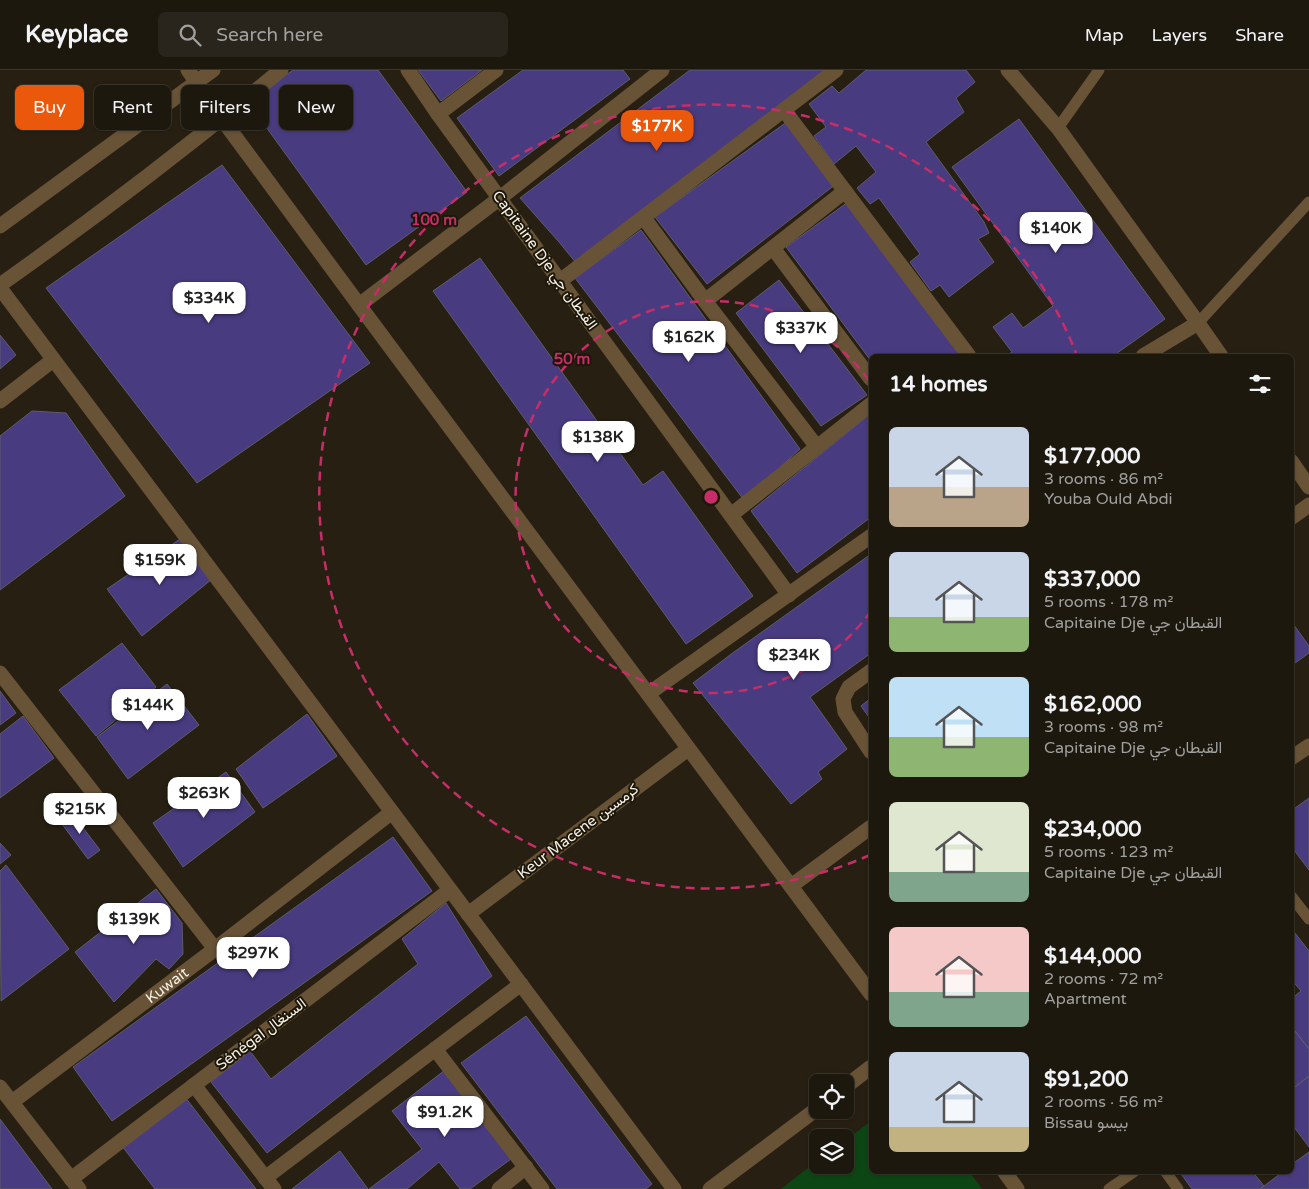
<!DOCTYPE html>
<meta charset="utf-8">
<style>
:root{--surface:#1d180e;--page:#2a251c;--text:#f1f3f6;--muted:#a0a09e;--line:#3b372e;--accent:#ea580c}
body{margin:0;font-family:"Varela Round",Vazirmatn,sans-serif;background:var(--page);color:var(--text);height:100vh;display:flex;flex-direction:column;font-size:19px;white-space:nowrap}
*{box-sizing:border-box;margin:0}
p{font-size:16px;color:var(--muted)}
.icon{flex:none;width:28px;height:28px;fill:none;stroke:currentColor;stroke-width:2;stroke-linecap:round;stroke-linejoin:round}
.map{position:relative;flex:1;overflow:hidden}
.panel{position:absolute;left:869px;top:284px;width:425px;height:820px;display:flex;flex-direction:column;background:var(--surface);border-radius:8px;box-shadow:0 1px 4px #0004,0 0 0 1px var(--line)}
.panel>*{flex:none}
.guide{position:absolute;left:15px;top:15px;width:475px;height:45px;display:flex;gap:10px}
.buttons{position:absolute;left:809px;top:1004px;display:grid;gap:10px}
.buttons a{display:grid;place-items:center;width:45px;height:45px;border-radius:8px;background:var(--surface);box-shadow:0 1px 4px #0004,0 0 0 1px var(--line);font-size:25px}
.price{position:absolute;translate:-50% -42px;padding:0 11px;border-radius:10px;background:#fff;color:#222;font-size:16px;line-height:32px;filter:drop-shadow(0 1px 2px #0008)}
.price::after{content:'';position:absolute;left:50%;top:30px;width:15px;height:11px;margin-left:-8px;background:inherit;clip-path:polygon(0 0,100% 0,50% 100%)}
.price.selected{background:var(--accent);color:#fff}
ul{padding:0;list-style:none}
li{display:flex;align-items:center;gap:15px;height:125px;padding:0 20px}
li span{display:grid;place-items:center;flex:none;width:140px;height:100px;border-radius:8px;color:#555}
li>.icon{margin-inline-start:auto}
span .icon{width:60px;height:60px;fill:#fffc;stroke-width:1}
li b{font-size:21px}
h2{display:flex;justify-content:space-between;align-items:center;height:60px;padding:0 20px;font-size:21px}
.pill{padding:0 18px;border-radius:8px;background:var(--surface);box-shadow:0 1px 4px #0004,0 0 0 1px var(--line);font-size:18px;line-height:45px}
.pill.selected{background:var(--accent);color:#fff}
header{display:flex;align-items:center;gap:30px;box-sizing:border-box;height:70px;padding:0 25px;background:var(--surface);border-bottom:1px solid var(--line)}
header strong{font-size:24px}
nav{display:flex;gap:28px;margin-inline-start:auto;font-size:18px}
.search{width:350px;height:45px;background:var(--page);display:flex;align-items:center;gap:12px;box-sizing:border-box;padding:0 18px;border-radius:8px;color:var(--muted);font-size:19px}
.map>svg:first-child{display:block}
</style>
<header>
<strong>Keyplace</strong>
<div class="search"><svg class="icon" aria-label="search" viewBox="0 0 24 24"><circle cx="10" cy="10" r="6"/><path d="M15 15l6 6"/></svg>Search here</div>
<nav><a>Map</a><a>Layers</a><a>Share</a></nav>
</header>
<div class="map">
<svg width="1309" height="1119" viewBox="0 0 1309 1119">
<rect width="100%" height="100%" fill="#272012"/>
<!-- green -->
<path fill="#0d4615" d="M871 1051V1101H969L982 1119H781L817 1091 818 1095H845V1071Z"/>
<!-- building -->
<path fill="#493b80" stroke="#5d5c6d" d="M293 0H378L467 122 366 195 248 32Z
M418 0H482L441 31Z
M523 0H623L630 9 499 106 457 48Z
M690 0H830L577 194 559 172 520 128Z
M866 0H966L975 12 956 28 964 42 926 72 984 152 989 163 978 169 994 192 949 227 940 215 931 221 910 192 920 184 879 128 870 134 857 118 876 102 856 76 834 94 814 66 826 57 809 34 832 16 839 23Z
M1019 49 1165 249 1113 286H1006L1012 282 993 257 1012 243 1023 258 1053 236 952 97Z
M788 51 836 114 707 214 655 147Z
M222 95 370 293 197 413 46 218Z
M848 132 961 286H871V291L786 177Z
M641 160 800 379 744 430 575 208Z
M480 188 643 415 663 401 753 526 686 574 433 221Z
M779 210 867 325 821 356 736 243Z
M0 265 16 285 0 299Z
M32 341 66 343 125 426 0 520V366Z
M871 343V447L797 503 751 441Z
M180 469 212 509 142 566 107 519Z
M871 484V583L810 627 847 679 818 702 822 709 791 734 693 613 734 582Z
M1291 551 1309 576V583L1291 596Z
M122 573 156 617 96 666 59 620Z
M167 614 199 655 128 709 97 667Z
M0 621 16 643 0 655Z
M871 628V650L861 636Z
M307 644 337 686 263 738 236 699Z
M23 646 54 688 0 728V664Z
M226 702 255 742 183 797 153 753Z
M1309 728V800L1291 776V741Z
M71 742 100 780 88 789 59 750Z
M393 767 432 821 112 1051 73 997Z
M0 773 11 785 0 794Z
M6 795 69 879 1 931 0 801Z
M156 819 182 853 183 884 169 899 156 889 114 932 75 882Z
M446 833 492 906 267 1083 211 1012 250 981 271 1009 418 894 402 869Z
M1291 858 1309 881V979L1291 956V929L1301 921 1291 909Z
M526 946 652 1114 646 1119H557L461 993Z
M1291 956 1309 979V1006L1291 1020Z
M445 1000 511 1089 470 1119H460L439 1092 407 1119H369L422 1079 392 1041Z
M1309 1006V1077L1291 1053V1020Z
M185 1027 256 1119H155L122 1076Z
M0 1049 52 1119H0Z
M340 1081 368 1119H292Z
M1309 1082V1119H1260L1284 1101H1291V1095Z
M1179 1101H1252L1264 1116 1260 1119H1192Z"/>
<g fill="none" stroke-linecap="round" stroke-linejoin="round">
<!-- service -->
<path stroke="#685337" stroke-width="11" d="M1058 58 1099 0
M1198 253 1309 132
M1291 826 1309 849
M1165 1101 1178 1119
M1109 1119 1135 1101"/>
<!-- minor -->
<g stroke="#685337" stroke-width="15">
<path d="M188 0 222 49 359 235 871 924"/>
<path d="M408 0 438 44 789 525"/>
<path d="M1008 0 1058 58 1198 253 1221 286"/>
<path d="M784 40 969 286"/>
<path d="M438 44 496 0"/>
<path d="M644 148 705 231 817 377 731 445"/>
<path d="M0 156 213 0"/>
<path d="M773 178 871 309"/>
<path d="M560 211 836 0"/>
<path d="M0 215C96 147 190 75 281 0"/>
<path d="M0 218 674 1119"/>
<path d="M705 231 845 121"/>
<path d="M359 235 500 128 662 0"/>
<path d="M1143 286 1198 253"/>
<path d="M0 331 53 290"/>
<path d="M817 377 871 334"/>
<path d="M1291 391 1309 417"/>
<path d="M1291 448 1309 435"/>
<path d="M871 601 849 617 843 629 845 642 871 682"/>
<path d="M0 603 215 879"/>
<path d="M648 624 871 466"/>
<path d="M1291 688 1309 676"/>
<path d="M791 816 871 757"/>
<path d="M468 844 688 679"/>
<path d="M435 979 542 1119"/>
<path d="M194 1015 274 1119"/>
<path d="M0 1017 79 1119"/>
<path d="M845 1017 871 997"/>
<path id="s1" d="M12 1032 215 879 392 742"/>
<path d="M1004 1101 1017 1119"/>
<path d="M265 1108 521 914"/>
<path d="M71 1109 450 820"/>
<path d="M499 1119 526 1097"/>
<path d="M710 1119 818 1038"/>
</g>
</g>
<!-- distance rings -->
<g fill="none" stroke="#c72e69" stroke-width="2.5" stroke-dasharray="9 6">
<path d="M871 541A196 196 0 1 1 871 313"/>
<path d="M870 785A392 392 0 1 1 1076 283"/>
</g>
<g text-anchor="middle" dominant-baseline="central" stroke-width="4" stroke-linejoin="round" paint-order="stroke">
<!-- street labels -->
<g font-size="15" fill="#f5f1e7" stroke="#1d1709">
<text transform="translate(545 190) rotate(54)">Capitaine Dje القبطان جي</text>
<text transform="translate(578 761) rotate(-37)">Keur Macene كرمسين</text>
<text stroke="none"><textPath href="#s1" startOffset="194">Kuwait</textPath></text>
<text transform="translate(261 964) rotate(-37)">Sénégal السنغال</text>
</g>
</g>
<circle cx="711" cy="427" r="8" fill="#c72e69" stroke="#1d1709" stroke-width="2.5"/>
<g font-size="15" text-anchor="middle" font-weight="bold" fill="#c72e69" stroke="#1d1709" stroke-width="4" stroke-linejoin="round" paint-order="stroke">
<text x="434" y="155">100 m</text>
<text x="572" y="294">50 m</text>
</g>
</svg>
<div class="buttons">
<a><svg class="icon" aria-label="locate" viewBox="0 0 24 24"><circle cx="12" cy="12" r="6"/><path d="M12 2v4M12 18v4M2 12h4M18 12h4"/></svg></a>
<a><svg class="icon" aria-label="layers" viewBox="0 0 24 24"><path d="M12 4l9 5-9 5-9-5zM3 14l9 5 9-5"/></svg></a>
</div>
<b class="price selected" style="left:657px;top:82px">$177K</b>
<b class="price" style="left:1056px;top:184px">$140K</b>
<b class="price" style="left:209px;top:254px">$334K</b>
<b class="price" style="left:801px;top:284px">$337K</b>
<b class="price" style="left:689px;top:293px">$162K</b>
<b class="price" style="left:598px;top:393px">$138K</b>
<b class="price" style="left:160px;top:516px">$159K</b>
<b class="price" style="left:794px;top:611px">$234K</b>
<b class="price" style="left:148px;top:661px">$144K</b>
<b class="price" style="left:204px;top:749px">$263K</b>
<b class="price" style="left:80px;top:765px">$215K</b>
<b class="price" style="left:134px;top:875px">$139K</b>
<b class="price" style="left:253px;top:909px">$297K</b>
<b class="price" style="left:445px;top:1068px">$91.2K</b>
<div class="guide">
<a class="pill selected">Buy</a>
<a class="pill">Rent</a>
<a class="pill">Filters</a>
<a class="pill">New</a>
</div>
<section class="panel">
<h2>14 homes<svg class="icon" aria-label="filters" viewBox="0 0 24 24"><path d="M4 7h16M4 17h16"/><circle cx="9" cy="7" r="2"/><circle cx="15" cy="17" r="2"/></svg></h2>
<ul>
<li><span style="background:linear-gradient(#c9d6e8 60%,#b9a48a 0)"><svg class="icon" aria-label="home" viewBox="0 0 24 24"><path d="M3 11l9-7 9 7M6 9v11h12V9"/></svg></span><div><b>$177,000</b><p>3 rooms · 86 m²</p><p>Youba Ould Abdi</p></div></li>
<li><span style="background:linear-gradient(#c9d6e8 65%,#8fb573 0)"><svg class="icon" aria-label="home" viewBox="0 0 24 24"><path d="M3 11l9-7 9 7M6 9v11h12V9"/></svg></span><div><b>$337,000</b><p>5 rooms · 178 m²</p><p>Capitaine Dje القبطان جي</p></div></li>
<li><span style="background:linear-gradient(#bfe0f5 60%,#8fb573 0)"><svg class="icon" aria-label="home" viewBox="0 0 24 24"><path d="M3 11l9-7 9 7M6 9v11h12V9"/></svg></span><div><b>$162,000</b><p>3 rooms · 98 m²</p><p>Capitaine Dje القبطان جي</p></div></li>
<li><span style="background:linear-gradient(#dfe7d0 70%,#7fa58c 0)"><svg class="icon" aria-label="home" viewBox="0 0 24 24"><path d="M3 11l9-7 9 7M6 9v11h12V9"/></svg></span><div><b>$234,000</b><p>5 rooms · 123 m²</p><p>Capitaine Dje القبطان جي</p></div></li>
<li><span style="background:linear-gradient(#f6c9c9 65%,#7fa58c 0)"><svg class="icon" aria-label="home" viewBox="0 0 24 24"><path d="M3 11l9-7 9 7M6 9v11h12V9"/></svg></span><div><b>$144,000</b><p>2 rooms · 72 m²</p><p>Apartment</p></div></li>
<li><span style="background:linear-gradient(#c9d6e8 75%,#c2b280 0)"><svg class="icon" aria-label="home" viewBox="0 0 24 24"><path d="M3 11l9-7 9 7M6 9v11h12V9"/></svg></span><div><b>$91,200</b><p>2 rooms · 56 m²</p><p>Bissau بيسو</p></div></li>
</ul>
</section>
</div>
